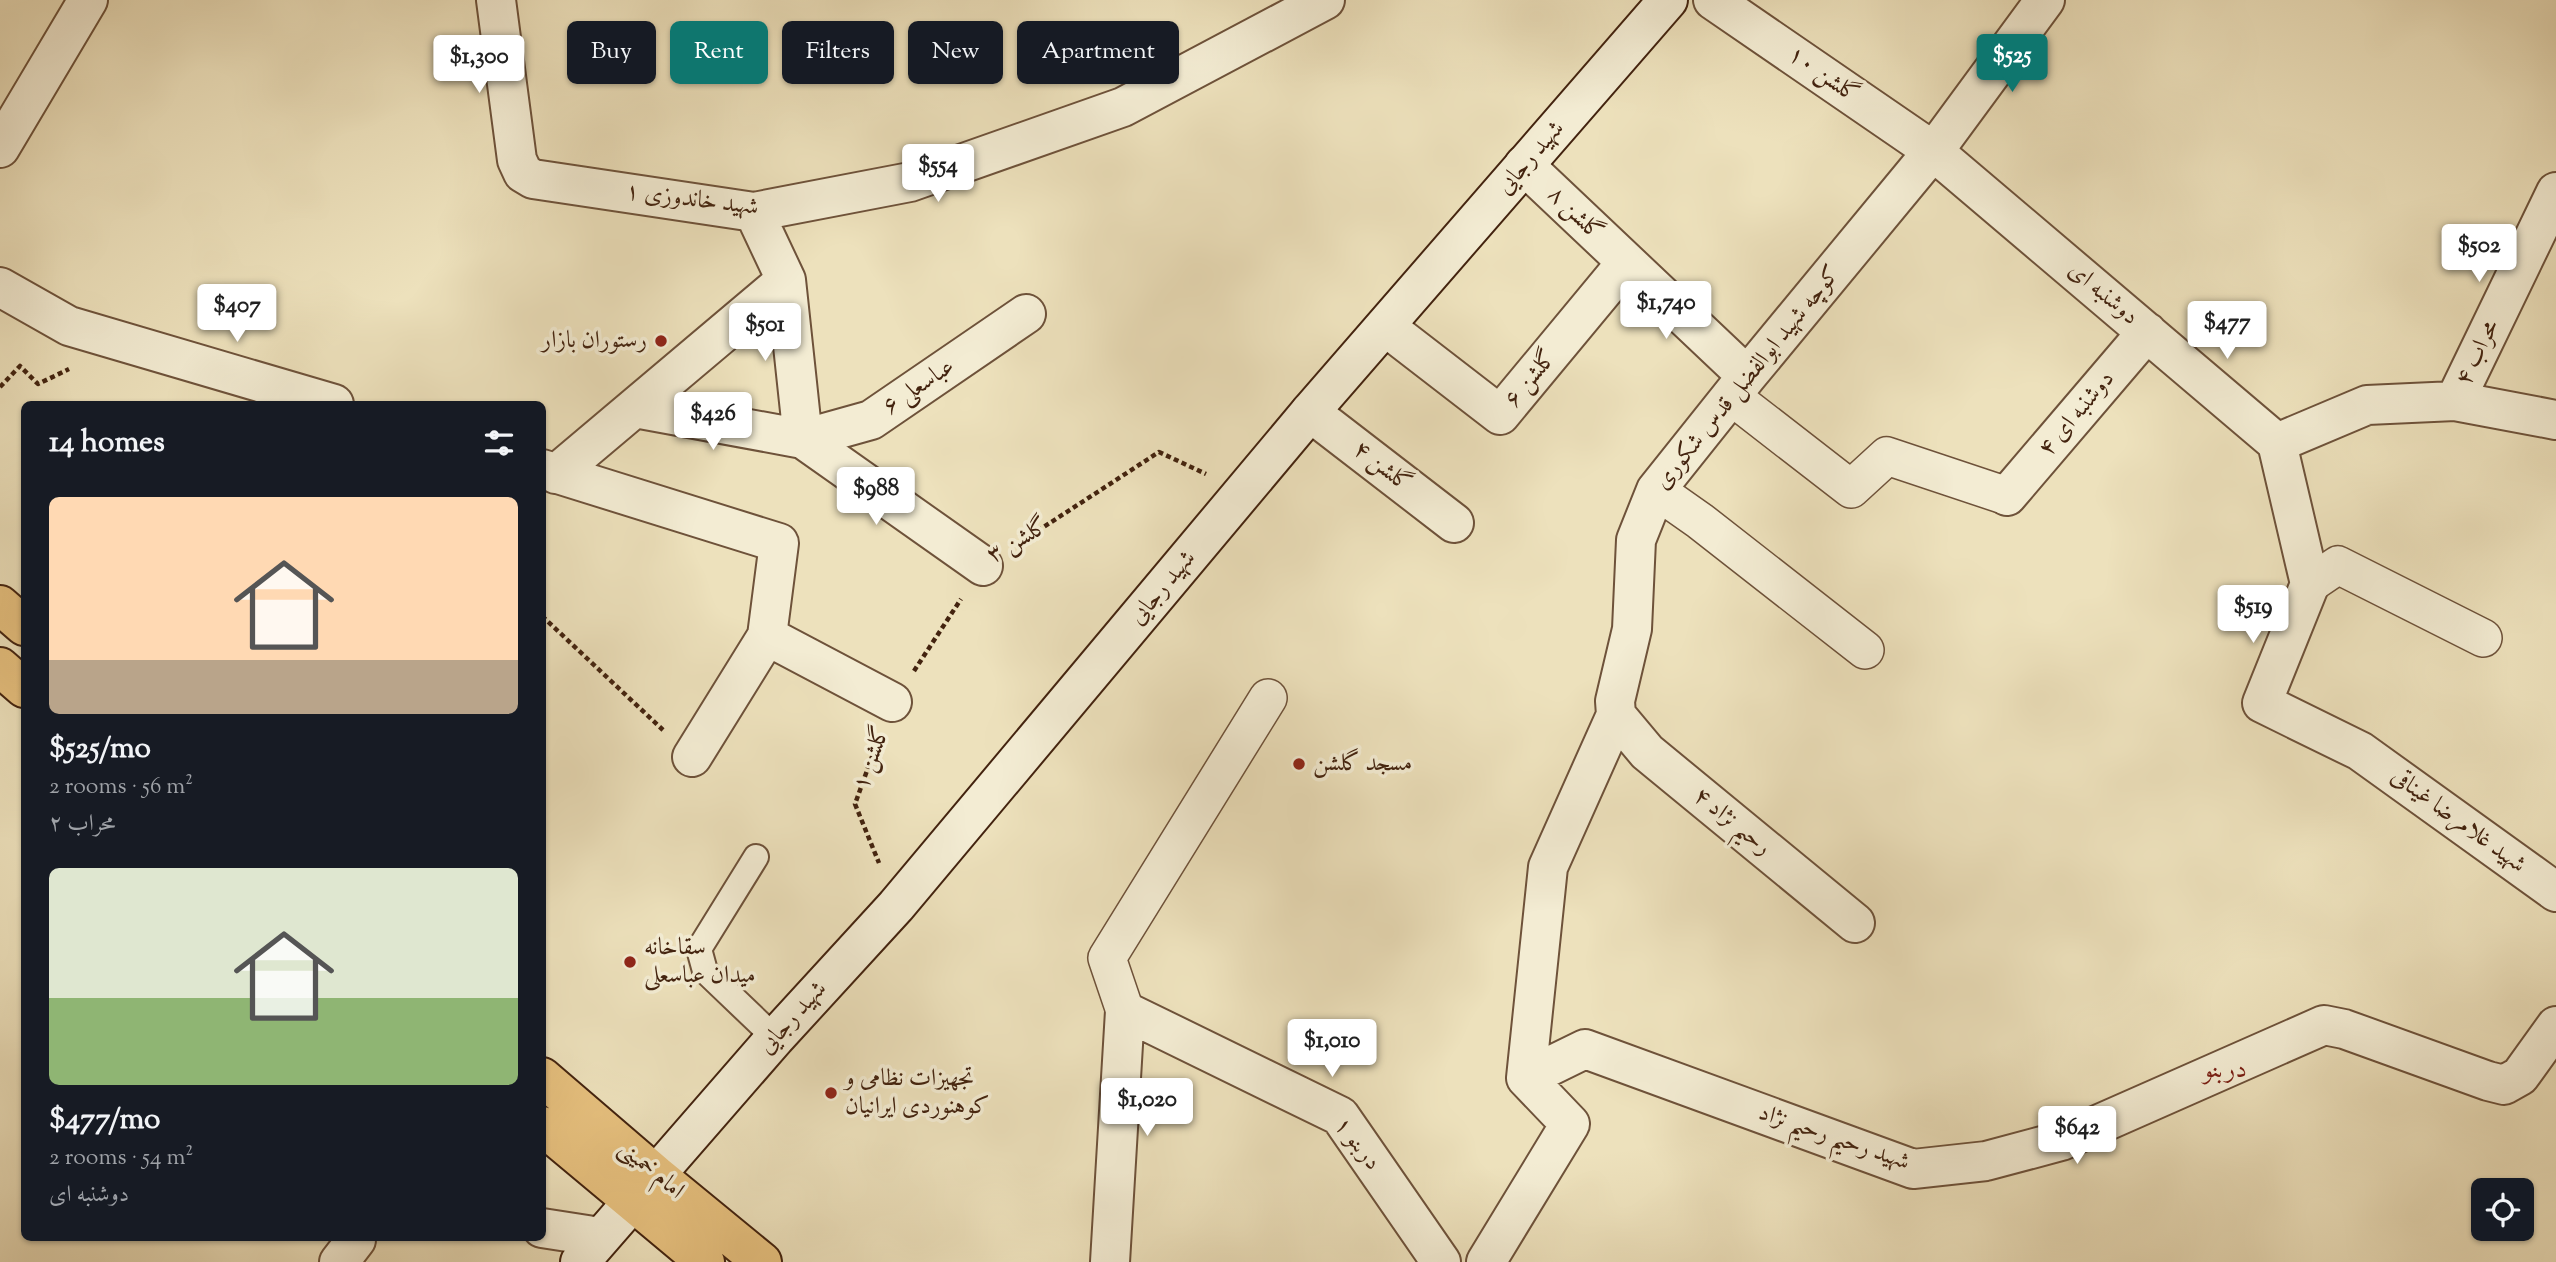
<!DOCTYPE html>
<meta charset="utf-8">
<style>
:root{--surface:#171b24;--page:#20242c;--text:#f1f3f6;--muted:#9ea1a6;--accent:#0f766e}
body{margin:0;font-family:"Sorts Mill Goudy",Amiri,serif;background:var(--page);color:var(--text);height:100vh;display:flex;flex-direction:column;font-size:26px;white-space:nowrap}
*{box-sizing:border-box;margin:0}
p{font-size:23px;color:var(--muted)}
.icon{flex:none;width:38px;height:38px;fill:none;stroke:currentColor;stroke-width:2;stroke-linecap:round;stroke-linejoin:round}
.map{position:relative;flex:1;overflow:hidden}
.panel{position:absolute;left:21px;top:401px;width:525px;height:840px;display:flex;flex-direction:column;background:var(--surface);border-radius:10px;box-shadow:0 2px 5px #0004}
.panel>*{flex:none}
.banner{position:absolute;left:567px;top:21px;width:665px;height:63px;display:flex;gap:14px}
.fabs{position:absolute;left:2471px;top:1178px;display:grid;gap:14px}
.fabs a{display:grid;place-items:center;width:63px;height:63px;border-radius:10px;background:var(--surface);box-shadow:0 2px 5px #0004;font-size:35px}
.price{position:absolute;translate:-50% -60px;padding:0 16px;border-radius:7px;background:#fff;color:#222;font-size:23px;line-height:46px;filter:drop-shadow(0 2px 4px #0008)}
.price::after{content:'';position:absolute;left:50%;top:42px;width:21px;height:16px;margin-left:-10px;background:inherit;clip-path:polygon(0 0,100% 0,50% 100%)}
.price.active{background:var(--accent);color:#fff}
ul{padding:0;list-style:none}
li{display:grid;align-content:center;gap:14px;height:371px;padding:0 28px}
li span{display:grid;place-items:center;height:217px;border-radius:10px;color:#555}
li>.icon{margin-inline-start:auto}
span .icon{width:126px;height:126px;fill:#fffc;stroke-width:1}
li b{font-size:30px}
h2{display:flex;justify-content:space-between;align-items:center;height:84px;padding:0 28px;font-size:30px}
.pill{padding:0 24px;border-radius:10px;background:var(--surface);box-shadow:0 2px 5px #0004;font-size:24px;line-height:63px}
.pill.active{background:var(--accent);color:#fff}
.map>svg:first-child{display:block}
</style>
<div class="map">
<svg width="2556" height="1262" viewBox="0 0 2556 1262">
<rect width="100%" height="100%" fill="#ede1bc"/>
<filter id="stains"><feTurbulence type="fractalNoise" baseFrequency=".00286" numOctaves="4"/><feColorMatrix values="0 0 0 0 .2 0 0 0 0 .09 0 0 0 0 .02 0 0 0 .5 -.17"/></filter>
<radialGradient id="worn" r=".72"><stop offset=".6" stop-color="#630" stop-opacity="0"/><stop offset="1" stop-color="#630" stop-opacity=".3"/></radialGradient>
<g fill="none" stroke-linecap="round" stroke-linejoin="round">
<!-- service casing -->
<g stroke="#6e523a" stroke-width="28">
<path id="service" d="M756 857 699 949 705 971 775 1038"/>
</g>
<!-- pedestrian casing -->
<g stroke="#6e523a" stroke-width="40">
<path id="pedestrian" d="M1731 396 1851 489 1887 456 2007 496
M1656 490 1700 521 1865 650
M2310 584 2338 565 2483 638
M1125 1011 1107 958 1268 698"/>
</g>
<!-- minor casing -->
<g stroke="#6e523a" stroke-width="42">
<path id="minor" d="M496 0 517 160 523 173 533 179 754 212 910 182 1123 107 1325 0
M1713 0 1933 151 2277 443 2367 405 2455 401 2556 420
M0 148 88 0
M1524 165 1747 376
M754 212 786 280 803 439
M0 287 69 326 334 404
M1386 327 1500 415 1626 263
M2455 401 2556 192
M635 408 803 439 983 566
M1310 412 1454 523
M803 439 871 420 1026 314
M2277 443 2310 584 2262 703 2360 751 2556 892
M542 469 779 543 767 636 692 757
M556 474 786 280
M2007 496 2147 332
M767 636 892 702
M1616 715 1647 752 1855 923
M1526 1078 1548 867 1616 715 1615 701 1632 629 1636 540 1656 490 1747 376 1942 140 2045 0
M1526 1078 1585 1049 1913 1169 1986 1161 2061 1141 2324 1025 2344 1029 2488 1081 2504 1085 2520 1076 2556 1026
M542 1228 600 1237
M339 1262 356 1240V1237
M1110 1262 1125 1011 1340 1116 1441 1262
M1486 1262 1570 1124 1526 1078"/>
</g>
<!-- secondary casing -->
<g stroke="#43230f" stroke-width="42">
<path id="secondary" d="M580 1262 775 1038 896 906 1310 412 1668 0"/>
</g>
<!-- primary casing -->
<g stroke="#43230f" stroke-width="42">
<path id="primary" d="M0 605 24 626
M0 667 24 688
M542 1077 656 1175 762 1262
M542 1126 705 1262"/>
</g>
<!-- path -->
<path stroke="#43230f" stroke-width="4.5" stroke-dasharray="5 3.5" stroke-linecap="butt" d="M0 387 20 366 38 384 69 369
M1016 545 1159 452 1206 474
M542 616 663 730
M914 671 961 599
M878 740 855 804 879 863"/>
<!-- service -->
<use href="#service" stroke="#f3ecd3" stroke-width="24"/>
<!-- pedestrian -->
<use href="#pedestrian" stroke="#f3ecd3" stroke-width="37"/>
<!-- minor -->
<use href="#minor" stroke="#f3ecd3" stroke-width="38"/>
<!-- secondary -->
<use href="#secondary" stroke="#f3ecd3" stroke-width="38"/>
<!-- primary -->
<use href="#primary" stroke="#e6c07e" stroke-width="38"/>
</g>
<!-- markers -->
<g fill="#8f2418" stroke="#f3ecd3" stroke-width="2.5">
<circle cx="661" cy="341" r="7"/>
<circle cx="1299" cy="764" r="7"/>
<circle cx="630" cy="962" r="7"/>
<circle cx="831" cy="1093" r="7"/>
</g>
<g text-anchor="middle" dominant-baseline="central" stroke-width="7" stroke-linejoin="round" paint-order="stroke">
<!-- street labels -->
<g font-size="24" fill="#43230f" stroke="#f3ecd3">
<text transform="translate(1823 75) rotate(35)">۱۰ گلشن</text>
<text transform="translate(1531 158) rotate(-49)">شهید رجایی</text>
<text transform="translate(692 200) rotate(7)">۱ شهید خاندوزی</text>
<text transform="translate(1575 214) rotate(44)">۸ گلشن</text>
<text transform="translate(2103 294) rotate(40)">دوشنبه ای</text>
<text transform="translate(2478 353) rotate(-64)">۴ محراب</text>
<text transform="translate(1748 378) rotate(-51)">کوچه شهید ابوالفضل قدس شکوری</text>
<text transform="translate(1531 379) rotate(-50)">۶ گلشن</text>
<text transform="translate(919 387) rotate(-34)">۶ عباسعلی</text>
<text transform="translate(2077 414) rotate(-50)">۴ دوشنبه ای</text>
<text transform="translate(1382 467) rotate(38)">۴ گلشن</text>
<text transform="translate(1018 541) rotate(-30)">۳ گلشن</text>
<text transform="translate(1163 588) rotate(-50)">شهید رجایی</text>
<text transform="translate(872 758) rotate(-70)">۱ گلشن</text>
<text transform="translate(2458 821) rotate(36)">شهید غلامرضا غیناقی</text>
<text transform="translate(1732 822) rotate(39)">رحیم نژاد ۴</text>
<text transform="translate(793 1018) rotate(-48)">شهید رجایی</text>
<text transform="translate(1834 1138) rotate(19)">شهید رحیم رحیم نژاد</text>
<text transform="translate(1357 1144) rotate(52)">دربنو ۱</text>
<text transform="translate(651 1170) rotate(40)">امام خمینی</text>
</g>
<!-- poi labels -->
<g font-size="24" fill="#43230f" stroke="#f3ecd3" text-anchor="start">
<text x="647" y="341" text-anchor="end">رستوران بازار</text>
<text x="1313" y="764">مسجد گلشن</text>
<text x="644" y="948">سقاخانه<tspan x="644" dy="28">میدان عباسعلی</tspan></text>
<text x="845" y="1079">تجهیزات نظامی و<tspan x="845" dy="28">کوهنوردی ایرانیان</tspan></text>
</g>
<!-- neighbourhood labels -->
<g font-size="26" fill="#7a1f14" stroke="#f3ecd3">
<text x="2225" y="1070">دربنو</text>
</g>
</g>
<rect width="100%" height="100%" filter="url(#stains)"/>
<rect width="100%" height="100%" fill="url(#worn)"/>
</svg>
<div class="fabs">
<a><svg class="icon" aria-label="locate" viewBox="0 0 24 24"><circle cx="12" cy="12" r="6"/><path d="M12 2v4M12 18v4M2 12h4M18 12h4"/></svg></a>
</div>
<b class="price active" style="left:2012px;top:94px">$525</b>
<b class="price" style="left:479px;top:95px">$1,300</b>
<b class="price" style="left:938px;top:204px">$554</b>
<b class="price" style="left:2479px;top:284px">$502</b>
<b class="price" style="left:1666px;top:341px">$1,740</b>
<b class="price" style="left:237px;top:344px">$407</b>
<b class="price" style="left:2227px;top:361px">$477</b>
<b class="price" style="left:765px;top:363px">$501</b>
<b class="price" style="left:713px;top:452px">$426</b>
<b class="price" style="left:876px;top:527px">$988</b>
<b class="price" style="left:2253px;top:645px">$519</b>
<b class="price" style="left:1332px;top:1079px">$1,010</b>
<b class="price" style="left:1147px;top:1138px">$1,020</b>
<b class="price" style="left:2077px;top:1166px">$642</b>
<div class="banner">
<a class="pill">Buy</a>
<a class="pill active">Rent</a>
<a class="pill">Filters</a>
<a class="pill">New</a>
<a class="pill">Apartment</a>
</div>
<section class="panel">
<h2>14 homes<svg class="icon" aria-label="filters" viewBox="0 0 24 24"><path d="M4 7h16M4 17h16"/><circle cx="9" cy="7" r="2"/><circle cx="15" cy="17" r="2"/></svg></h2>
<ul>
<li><span style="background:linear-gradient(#ffd9b3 75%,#b9a48a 0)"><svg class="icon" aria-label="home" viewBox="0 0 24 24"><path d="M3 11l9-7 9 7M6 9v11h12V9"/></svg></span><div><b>$525/mo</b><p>2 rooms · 56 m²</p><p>۲ محراب</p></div></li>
<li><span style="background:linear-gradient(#dfe7d0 60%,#8fb573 0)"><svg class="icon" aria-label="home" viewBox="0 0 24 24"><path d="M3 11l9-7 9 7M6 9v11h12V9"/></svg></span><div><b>$477/mo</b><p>2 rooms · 54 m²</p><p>دوشنبه ای</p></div></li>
</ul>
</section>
</div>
